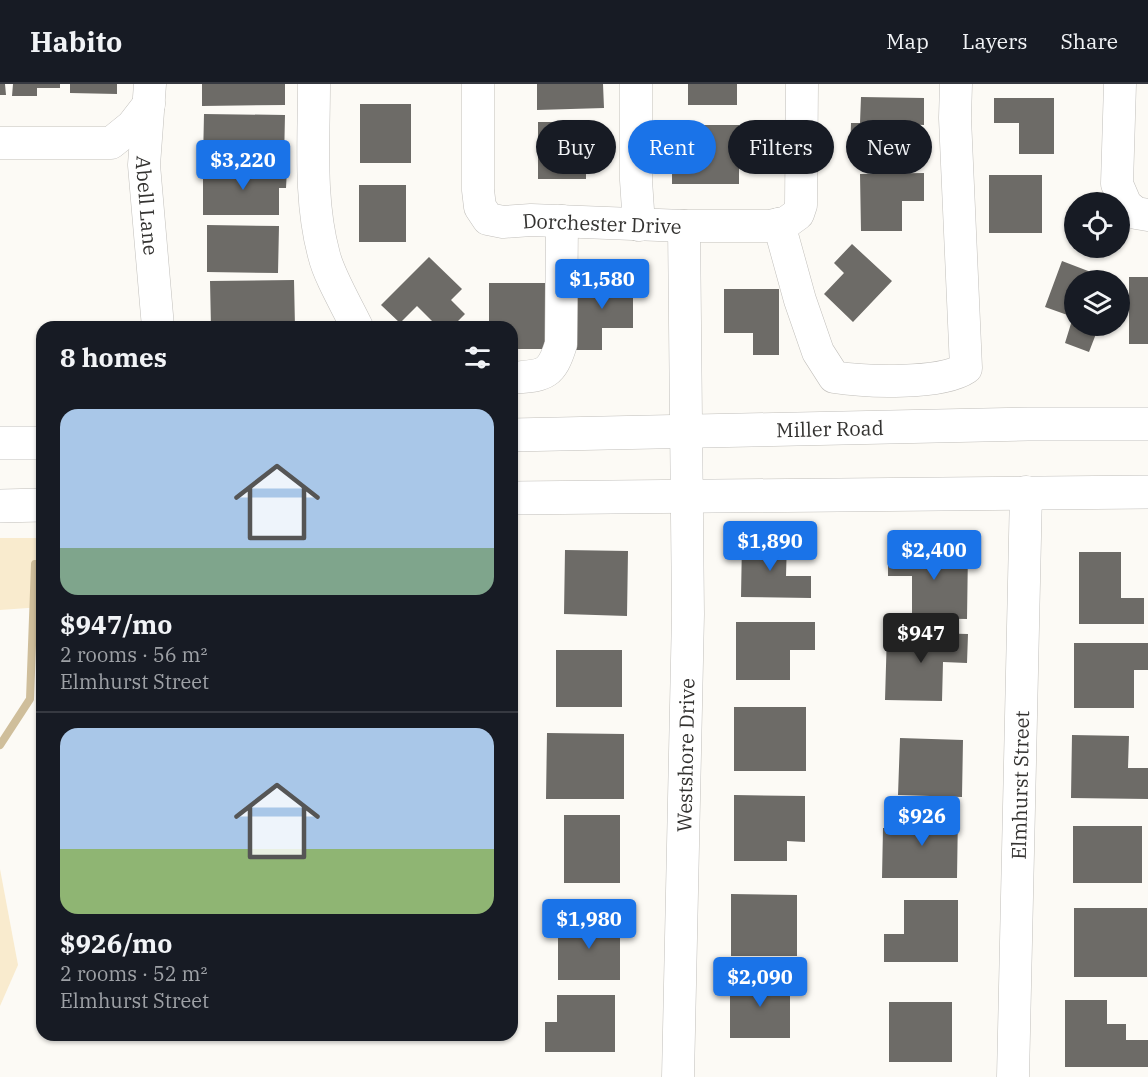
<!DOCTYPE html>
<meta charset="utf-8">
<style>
:root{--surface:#171b24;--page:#20242c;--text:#f1f3f6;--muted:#9ea1a6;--line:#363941;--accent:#1a73e8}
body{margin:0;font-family:"IBM Plex Serif",serif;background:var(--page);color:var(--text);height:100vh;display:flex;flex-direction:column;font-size:22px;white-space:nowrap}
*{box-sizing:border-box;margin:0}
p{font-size:20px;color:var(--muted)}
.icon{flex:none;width:33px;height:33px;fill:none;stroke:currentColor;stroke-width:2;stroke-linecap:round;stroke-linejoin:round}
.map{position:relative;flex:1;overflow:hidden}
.panel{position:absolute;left:36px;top:237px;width:482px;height:720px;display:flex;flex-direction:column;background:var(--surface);border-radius:18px;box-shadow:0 2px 4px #0004}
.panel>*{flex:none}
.guide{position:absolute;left:536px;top:36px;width:522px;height:54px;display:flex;gap:12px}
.controls{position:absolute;left:1064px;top:108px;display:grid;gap:12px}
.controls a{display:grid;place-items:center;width:66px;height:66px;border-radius:50%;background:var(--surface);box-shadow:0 2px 4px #0004;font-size:30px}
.price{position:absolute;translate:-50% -51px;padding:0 14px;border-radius:6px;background:var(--accent);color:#fff;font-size:20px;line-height:39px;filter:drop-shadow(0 2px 3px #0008)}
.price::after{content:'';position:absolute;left:50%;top:36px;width:18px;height:14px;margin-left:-9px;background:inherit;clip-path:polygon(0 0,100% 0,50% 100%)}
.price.on{background:#222;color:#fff}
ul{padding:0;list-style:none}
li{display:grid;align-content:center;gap:12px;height:318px;padding:0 24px}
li+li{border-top:2px solid var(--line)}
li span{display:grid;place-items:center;height:186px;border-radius:18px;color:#555}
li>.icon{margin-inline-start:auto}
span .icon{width:108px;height:108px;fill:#fffc;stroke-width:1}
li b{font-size:26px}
h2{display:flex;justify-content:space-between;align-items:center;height:72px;padding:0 24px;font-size:26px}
.chip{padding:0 21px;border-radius:27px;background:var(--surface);box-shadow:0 2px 4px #0004;font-size:21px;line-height:54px}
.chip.on{background:var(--accent);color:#fff}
header{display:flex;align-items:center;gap:36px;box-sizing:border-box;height:84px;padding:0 30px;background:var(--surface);border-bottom:2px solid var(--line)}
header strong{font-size:28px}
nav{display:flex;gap:33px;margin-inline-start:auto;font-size:21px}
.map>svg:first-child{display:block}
</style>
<header>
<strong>Habito</strong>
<nav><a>Map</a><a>Layers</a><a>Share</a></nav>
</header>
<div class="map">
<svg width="1148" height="993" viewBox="0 0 1148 993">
<rect width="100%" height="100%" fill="#fcfaf5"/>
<!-- green -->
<path fill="#f9ebce" d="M0 454H42V523L0 526Z
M0 785 18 881 0 922Z"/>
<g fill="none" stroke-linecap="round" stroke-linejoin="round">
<!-- stream -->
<path stroke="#cfbe9b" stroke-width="8" d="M0 661 30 615 35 480"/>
</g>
<!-- building -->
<path fill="#6d6b67" d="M0 0H5L6 11H0Z
M13 0H60V4H37V12H12Z
M70 0H117V10L70 9Z
M202 0H285V21L202 22Z
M537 0H603L604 24 537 26Z
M688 0H737V21H688Z
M861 13 924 14V41L900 40 899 74 850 73 851 39H860Z
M994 14H1054V70H1019V39H994Z
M360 20H411V79H360Z
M204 30 285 31 284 77 203 76Z
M538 38H586V95H538Z
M672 41H739V100H672Z
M203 85H287L286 104H279V131H203Z
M924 89V117H902V147H861L860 90Z
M989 91H1042V149H989Z
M359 101H406V158H359Z
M207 141 279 142 278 189 207 188Z
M852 160 892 197 853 238 824 210 844 189 834 179Z
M429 173 462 205 451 216 465 230 452 243H438L417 222 400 239 381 221Z
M1062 177 1096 190 1094 196H1074V242H1099L1089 268 1065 259 1073 233 1045 223Z
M1129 193H1148V260H1129Z
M576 195H633V244H602V266H576Z
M294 196 295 243H211L210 197Z
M489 199H545V265H512V243H489Z
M724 205H779V271H753V249H724Z
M742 457H787L786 492H811V514L741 513Z
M888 465 968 466 967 535 912 534V492H888Z
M565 466 628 467 627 532 564 530Z
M1079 468H1121V514H1144V540H1079Z
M736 538H815V566H790V596H736Z
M887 548 968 550 967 579 943 578 942 617 885 616Z
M1074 559H1148V586H1134V624H1074Z
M556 566H622V623H556Z
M734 623H806V687H734Z
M547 649 624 650V715H546Z
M1072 651 1129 652 1128 684H1148V715L1071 714Z
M900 654 963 656 962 713 898 711Z
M734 711 805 712V758L787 757V777H734Z
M903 727 958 728 957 794H882L883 744H903Z
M564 731H620V799H564Z
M1073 742H1142V799H1073Z
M731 810 797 811V872H731Z
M904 816H958V878H884V850H904Z
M1074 824H1147V893H1074Z
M558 835H620V896H558Z
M730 893H790V954H730Z
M557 911H615V968H545V938H557Z
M1065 916H1107V940H1126V956H1148V983H1065Z
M889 918H952V978H889Z"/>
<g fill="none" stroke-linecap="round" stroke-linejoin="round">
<!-- minor casing -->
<g stroke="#c1bfbb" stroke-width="33">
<g id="minor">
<path id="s1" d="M150 0 144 81 158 243"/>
<path d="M314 0C314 57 309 116 324 171 329 192 347 222 357 243"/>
<path id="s2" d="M478 0V106L480 123 488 135 503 138 531 136 684 142H769L787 138 798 130 801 121 802 0"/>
<path d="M636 0V96L639 141"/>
<path d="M1120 0 1117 100 1126 121 1136 129 1148 131"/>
<path d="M0 59H111L132 42 149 20"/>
<path d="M779 140 800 216 818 268 834 293C865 298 941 301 966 284L955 34 956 0"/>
<path d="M512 294C543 291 551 293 561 260L562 137"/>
<path id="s3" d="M678 993 688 530 684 142"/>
<path id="s4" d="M1013 993 1026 408"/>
</g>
</g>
<!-- major casing -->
<g stroke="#c1bfbb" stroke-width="34">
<g id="major">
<path id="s5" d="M512 351 1028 340H1148"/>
<path d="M0 359H42"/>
<path d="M512 414 1148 408"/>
<path d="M0 422 42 421"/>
</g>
</g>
<!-- minor -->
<use href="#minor" stroke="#fff" stroke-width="32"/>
<!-- major -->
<use href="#major" stroke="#fff" stroke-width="33"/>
</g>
<g text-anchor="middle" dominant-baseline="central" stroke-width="6" stroke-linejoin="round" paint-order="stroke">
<!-- street labels -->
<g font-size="20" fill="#333230" stroke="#fcfaf5">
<text stroke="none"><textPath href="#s1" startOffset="122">Abell Lane</textPath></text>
<text stroke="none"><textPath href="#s2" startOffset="252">Dorchester Drive</textPath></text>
<text stroke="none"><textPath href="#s5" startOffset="318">Miller Road</textPath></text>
<text stroke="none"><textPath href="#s3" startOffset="322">Westshore Drive</textPath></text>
<text stroke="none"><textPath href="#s4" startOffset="292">Elmhurst Street</textPath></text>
</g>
</g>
</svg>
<div class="controls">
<a><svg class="icon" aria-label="locate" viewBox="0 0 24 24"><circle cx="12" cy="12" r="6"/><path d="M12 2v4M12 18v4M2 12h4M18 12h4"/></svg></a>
<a><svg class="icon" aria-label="layers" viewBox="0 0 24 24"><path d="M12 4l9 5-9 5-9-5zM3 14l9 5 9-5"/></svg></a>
</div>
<b class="price" style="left:243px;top:107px">$3,220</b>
<b class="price" style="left:602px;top:226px">$1,580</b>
<b class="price" style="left:770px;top:488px">$1,890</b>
<b class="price" style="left:934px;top:497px">$2,400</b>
<b class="price on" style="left:921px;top:580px">$947</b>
<b class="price" style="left:922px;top:763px">$926</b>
<b class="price" style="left:589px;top:866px">$1,980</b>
<b class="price" style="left:760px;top:924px">$2,090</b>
<div class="guide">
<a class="chip">Buy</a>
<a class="chip on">Rent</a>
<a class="chip">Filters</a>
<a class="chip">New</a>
</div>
<section class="panel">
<h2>8 homes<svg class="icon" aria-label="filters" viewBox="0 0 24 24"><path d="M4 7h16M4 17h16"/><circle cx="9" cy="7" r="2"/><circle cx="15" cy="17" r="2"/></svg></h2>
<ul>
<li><span style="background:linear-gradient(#a9c7e8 75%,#7fa58c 0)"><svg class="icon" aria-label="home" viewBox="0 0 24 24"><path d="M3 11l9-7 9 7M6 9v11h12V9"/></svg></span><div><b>$947/mo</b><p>2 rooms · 56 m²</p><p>Elmhurst Street</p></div></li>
<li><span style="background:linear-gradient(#a9c7e8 65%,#8fb573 0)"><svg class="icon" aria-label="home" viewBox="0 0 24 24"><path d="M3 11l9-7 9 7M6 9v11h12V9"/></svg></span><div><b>$926/mo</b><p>2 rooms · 52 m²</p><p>Elmhurst Street</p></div></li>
</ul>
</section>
</div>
